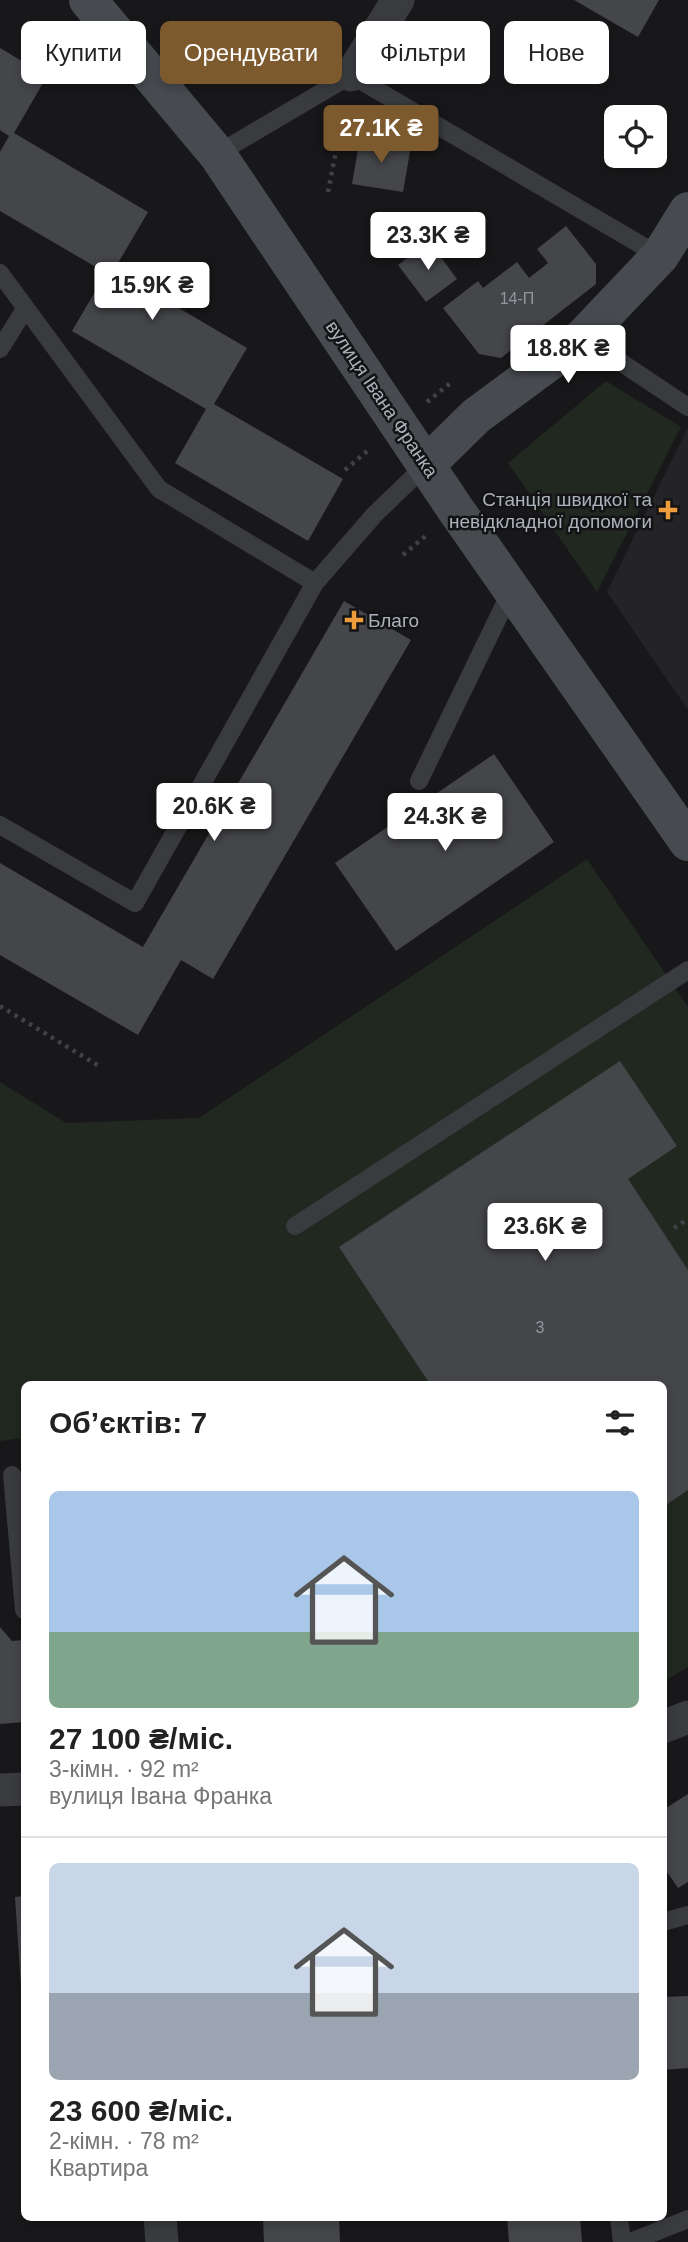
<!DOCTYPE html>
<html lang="uk">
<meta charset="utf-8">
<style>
:root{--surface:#fff;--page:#f2f2f2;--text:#222;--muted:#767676;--line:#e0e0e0;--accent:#7d592e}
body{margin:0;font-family:Helvetica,sans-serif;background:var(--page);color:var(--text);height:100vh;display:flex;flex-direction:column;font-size:26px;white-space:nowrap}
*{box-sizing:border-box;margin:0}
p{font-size:23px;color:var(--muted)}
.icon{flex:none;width:38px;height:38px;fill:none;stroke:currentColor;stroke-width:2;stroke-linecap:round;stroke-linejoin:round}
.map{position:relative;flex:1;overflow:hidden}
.panel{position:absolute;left:21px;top:1381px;width:646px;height:840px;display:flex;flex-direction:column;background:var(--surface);border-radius:10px;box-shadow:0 4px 10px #0003}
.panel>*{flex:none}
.hud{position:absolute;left:21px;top:21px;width:648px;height:63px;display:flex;gap:14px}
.controls{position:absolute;left:604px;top:105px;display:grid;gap:14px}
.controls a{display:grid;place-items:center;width:63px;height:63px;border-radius:10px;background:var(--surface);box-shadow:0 4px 10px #0003;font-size:35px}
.price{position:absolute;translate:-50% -60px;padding:0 16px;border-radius:7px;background:#fff;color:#222;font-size:23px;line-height:46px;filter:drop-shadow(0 2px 4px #0008)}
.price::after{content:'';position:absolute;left:50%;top:42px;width:21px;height:16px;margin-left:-10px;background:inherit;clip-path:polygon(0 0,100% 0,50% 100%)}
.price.selected{background:var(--accent);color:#fff}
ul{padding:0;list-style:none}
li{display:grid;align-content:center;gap:14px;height:371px;padding:0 28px}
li+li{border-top:2px solid var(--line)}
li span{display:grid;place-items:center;height:217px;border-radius:10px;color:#555}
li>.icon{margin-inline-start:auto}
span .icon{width:126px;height:126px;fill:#fffc;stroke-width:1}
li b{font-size:30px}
h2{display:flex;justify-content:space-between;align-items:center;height:84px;padding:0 28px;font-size:30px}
.chip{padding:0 24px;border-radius:10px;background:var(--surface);box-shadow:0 4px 10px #0003;font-size:24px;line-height:63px}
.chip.selected{background:var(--accent);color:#fff}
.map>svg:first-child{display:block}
</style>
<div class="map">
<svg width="688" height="2242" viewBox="0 0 688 2242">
<rect width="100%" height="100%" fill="#18181a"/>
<!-- built -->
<path fill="#242427" d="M688 427V710L607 592Z"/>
<!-- green -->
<path fill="#202820" d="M606 381 681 427 597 592 508 463Z
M587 859 688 1007V1667L663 1682V1384H24V1438L0 1441V1082L66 1123 199 1118Z"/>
<!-- building -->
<path fill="#45464a" d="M574 0H659L638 37Z
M0 48 47 76 14 133 148 212 114 270 247 348 214 404 343 479 308 541 175 463 206 409 72 331 106 273 0 211V152L9 136 0 130Z
M360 138 411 146 403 192 352 184Z
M566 226 596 264V284L501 358 479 354 443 308 478 281 483 288 517 262 529 278 548 263 537 249Z
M429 241 457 279 426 302 398 265Z
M344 601 411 640 213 979 181 960 138 1035 0 955V863L143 947Z
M494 754 554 842 396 951 335 863Z
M620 1061 677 1146 628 1179 688 1270V1490L663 1507V1384H430L339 1247Z
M0 1627 12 1641 24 1640V1722L0 1724Z
M688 1794V1882L678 1888 663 1866V1810Z
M24 1896V2003H22L15 1897Z
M688 1996V2068L663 2070V1997Z
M263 2217H339L340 2242H264Z
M507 2217H580L582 2242H509Z"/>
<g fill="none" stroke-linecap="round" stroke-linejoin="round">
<!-- path -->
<path stroke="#3f4246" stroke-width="4.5" stroke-dasharray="3.5 5" stroke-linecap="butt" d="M328 192 344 110
M427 402 453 381
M345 470 371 448
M403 555 428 534
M0 1006 99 1066
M674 1228 688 1219"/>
<!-- lane -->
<path stroke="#393b3f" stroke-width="18" d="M217 154 351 75 660 256
M0 273 159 489 315 583 375 514 426 465
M583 337 688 407
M0 349 25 309
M419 781 511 591
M0 825 135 903 315 583
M295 1226 688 970
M12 1475 24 1610
M663 1922 688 1915
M619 2217 622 2242
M630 2242 688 2219"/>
<!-- street -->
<path stroke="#393b3f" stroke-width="33" d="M351 75 398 0
M663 1727 688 1717
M0 1790 24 1789
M160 2217 162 2242"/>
<!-- secondary -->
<path stroke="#474a4f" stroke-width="38" d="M88 0 217 154 456 510 688 842
M426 465 476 416 583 337 660 256 688 211"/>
</g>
<!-- markers -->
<g fill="#ed9d3c" stroke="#131315" stroke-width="2.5">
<path d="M664.5 499.5h7v7h7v7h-7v7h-7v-7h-7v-7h7z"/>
<path d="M350.5 609.5h7v7h7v7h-7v7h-7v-7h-7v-7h7z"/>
</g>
<g text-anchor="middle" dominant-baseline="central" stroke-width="5" stroke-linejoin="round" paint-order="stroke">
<!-- number labels -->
<g font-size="16" fill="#92969d">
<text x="517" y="298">14-П</text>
<text x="540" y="1327">3</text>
</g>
<!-- street labels -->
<g font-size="19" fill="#abb1b9" stroke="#131315">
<text transform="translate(382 399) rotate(56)">вулиця Івана Франка</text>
</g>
<!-- poi labels -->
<g font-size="19" fill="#abb1b9" stroke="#131315" text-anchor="end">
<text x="652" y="499">Станція швидкої та<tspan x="652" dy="22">невідкладної допомоги</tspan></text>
<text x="368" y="620" text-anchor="start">Благо</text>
</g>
</g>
</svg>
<div class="controls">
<a><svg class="icon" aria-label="locate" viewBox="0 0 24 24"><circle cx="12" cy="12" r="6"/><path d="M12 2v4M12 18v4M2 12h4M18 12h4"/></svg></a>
</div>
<b class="price selected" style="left:381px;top:165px">27.1K ₴</b>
<b class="price" style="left:428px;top:272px">23.3K ₴</b>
<b class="price" style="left:152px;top:322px">15.9K ₴</b>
<b class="price" style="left:568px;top:385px">18.8K ₴</b>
<b class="price" style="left:214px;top:843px">20.6K ₴</b>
<b class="price" style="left:445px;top:853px">24.3K ₴</b>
<b class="price" style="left:545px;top:1263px">23.6K ₴</b>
<div class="hud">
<a class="chip">Купити</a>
<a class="chip selected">Орендувати</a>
<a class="chip">Фільтри</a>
<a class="chip">Нове</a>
</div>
<section class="panel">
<h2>Об’єктів: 7<svg class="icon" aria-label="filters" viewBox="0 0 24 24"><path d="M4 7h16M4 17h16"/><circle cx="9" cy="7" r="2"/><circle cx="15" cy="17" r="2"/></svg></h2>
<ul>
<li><span style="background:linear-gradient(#a9c7e8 65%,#7fa58c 0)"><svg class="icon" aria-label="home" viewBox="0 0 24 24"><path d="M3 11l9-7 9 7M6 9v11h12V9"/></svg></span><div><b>27 100 ₴/міс.</b><p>3-кімн. · 92 m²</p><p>вулиця Івана Франка</p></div></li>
<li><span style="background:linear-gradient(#c9d6e8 60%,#9aa5b1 0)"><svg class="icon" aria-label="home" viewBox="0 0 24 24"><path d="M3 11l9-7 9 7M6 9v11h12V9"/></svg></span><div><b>23 600 ₴/міс.</b><p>2-кімн. · 78 m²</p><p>Квартира</p></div></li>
</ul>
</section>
</div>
